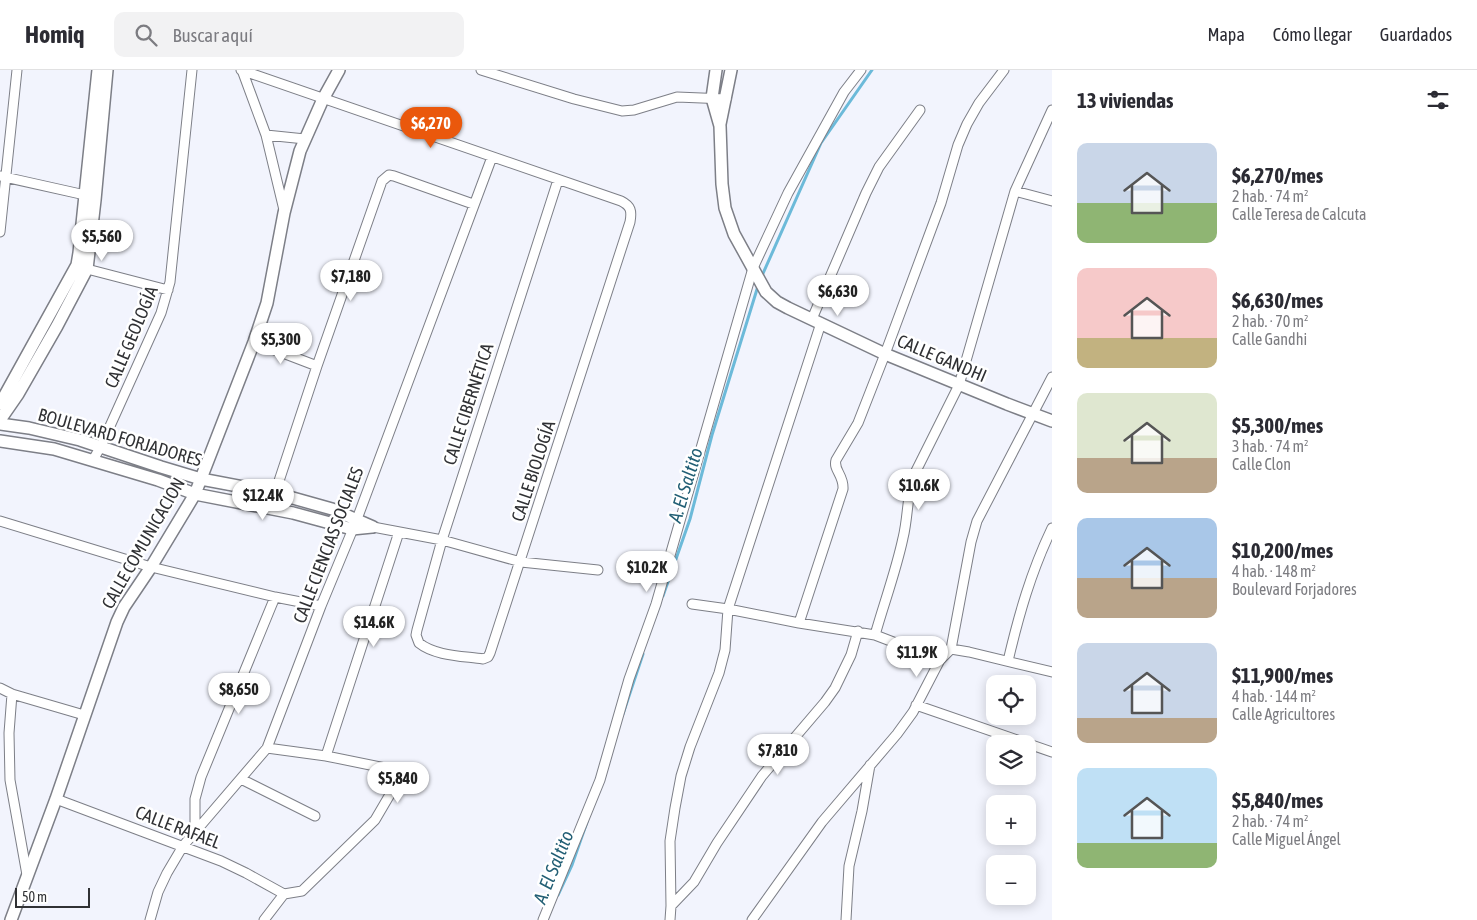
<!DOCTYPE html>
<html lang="es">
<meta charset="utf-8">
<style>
:root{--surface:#fff;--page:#f2f2f3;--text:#2b2b33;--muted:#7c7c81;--line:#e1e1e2;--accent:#ea580c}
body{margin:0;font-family:"Asap Condensed",sans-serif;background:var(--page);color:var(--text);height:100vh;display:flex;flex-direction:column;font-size:19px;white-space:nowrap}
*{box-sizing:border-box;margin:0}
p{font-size:16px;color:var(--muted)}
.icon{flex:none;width:28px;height:28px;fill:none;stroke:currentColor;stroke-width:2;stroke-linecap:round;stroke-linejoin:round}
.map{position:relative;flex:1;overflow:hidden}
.sheet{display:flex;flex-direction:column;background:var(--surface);width:425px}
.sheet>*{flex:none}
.buttons{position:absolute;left:986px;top:605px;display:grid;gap:10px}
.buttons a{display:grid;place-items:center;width:50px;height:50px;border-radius:10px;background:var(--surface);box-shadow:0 2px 12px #0003;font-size:25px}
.scale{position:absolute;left:15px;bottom:12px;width:75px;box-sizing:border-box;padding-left:5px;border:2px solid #303134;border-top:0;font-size:14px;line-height:18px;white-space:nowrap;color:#303134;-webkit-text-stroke:4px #fff;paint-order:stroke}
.price{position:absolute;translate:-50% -42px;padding:0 11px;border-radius:18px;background:#fff;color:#222;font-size:16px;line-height:32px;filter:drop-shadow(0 1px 2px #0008)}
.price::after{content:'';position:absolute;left:50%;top:30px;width:15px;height:11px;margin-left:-8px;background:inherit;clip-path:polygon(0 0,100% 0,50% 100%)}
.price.on{background:var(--accent);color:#fff}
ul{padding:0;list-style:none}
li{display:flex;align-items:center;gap:15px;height:125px;padding:0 25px}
li span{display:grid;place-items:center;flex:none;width:140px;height:100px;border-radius:10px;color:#555}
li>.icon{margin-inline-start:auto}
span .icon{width:60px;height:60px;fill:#fffc;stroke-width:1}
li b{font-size:21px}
h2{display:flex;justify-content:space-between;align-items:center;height:60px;padding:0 25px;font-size:21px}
header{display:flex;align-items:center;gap:30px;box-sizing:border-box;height:70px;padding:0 25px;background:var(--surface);border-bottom:1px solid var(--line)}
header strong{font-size:24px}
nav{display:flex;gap:28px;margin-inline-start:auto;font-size:18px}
.search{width:350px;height:45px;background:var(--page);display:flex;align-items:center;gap:12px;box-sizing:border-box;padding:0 18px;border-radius:10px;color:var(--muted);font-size:19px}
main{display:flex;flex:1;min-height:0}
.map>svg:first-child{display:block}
</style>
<header>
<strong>Homiq</strong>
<div class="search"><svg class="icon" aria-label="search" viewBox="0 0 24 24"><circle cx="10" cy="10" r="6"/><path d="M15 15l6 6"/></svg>Buscar aquí</div>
<nav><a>Mapa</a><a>Cómo llegar</a><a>Guardados</a></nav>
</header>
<main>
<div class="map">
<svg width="1052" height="850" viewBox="0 0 1052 850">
<rect width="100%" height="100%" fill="#f2f4fd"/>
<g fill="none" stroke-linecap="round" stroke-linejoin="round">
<!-- stream -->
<path stroke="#6cbad9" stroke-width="3" d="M761 208 821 73 872 0
M663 526 690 449 712 365 758 216
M623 644 643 584
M558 825 572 795 587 752"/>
<!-- street casing -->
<g stroke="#7d7f87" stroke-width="11">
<path id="street" d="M241 0 621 131C631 136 632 141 630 152L490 583 488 587 483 589C463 586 435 586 419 573L416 565 417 560 442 470 558 110
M242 0 266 65 284 140
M481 0 574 29 622 41 634 40 677 27 726 29
M266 65 305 69
M0 106 85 125
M1015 121 1052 131
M0 162 17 0
M87 199 168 220
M812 249 866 123 879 97 920 40
M821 253 728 539 799 553 875 565 940 590
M254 272 317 296
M93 390 101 376 161 243 170 212 192 0
M275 423 317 296 382 111 389 105 394 106 473 134
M0 451 151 497 275 527 321 536
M373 457 442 470 521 492 598 500
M799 553 843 419C844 405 833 400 836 390L858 353 885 284 941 133 958 75 967 54 979 33 1004 0
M875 565C884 533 896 501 903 468 908 448 907 427 913 407L959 315 1015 121 1052 40
M951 579 969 582 1052 602
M1008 591C1019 544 1031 502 1052 458
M0 618 12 624 84 645
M12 624 9 663 10 710 27 805
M916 635 1052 682
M326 686 399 462
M241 709 315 746
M56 729 221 791 246 803 284 824
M195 762V729L201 707 275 527
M671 836 694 812 717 773 762 706 825 632 835 618 851 585 858 561
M150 850 158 822 167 803 183 776 267 678 321 536 357 449 492 87
M264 850 284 824 302 821 375 750 392 721 394 714 390 701 385 698 326 686 267 678
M543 850 600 710 629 609 656 534 753 198 788 123 844 22 861 0
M670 850 671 836 670 771 675 738 681 706 690 677 719 603 725 580 728 539 692 534
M752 850 822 752 897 664 913 642 940 590 951 579 971 472 977 451 1052 307
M846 850 849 796 862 741 870 695"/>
</g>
<!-- secondary casing -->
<g stroke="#7d7f87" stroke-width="14">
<path id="secondary" d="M716 0 712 28 720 56 722 114 725 138 734 164 766 222 777 232 788 238 885 284 1007 334 1052 351
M720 54 731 0
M0 334 77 195 79 183 98 0
M0 350 18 324 57 256 87 199 95 130 107 0
M0 354 29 358 80 370 161 397 201 409 275 423 332 439 373 457
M0 371 54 379 158 410 195 424 293 443 352 459 372 457
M11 850 56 729 117 552 124 537 151 497 195 424 254 272 267 233 284 143 300 81 323 29 339 0"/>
</g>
<!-- street -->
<use href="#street" stroke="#fff" stroke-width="9"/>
<!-- secondary -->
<use href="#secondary" stroke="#fff" stroke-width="11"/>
</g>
<g text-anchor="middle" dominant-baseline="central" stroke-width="5" stroke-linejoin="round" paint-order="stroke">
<!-- street labels -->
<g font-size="18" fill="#303134" stroke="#fff">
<text transform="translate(131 267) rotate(-67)">CALLE GEOLOGÍA</text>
<text transform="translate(942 288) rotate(23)">CALLE GANDHI</text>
<text transform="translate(468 334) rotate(-72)">CALLE CIBERNÉTICA</text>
<text transform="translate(120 367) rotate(16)">BOULEVARD FORJADORES</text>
<text transform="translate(533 401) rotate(-72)">CALLE BIOLOGÍA</text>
<text transform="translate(143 473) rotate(-60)">CALLE COMUNICACION</text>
<text transform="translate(328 475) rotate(-69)">CALLE CIENCIAS SOCIALES</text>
<text transform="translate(178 757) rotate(21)">CALLE RAFAEL</text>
</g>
<!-- water labels -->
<g font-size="19" font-style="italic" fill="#225f75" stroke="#fff">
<text transform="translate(685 415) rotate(-73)">A. El Saltito</text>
<text transform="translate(553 797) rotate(-68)">A. El Saltito</text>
</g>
</g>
</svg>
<div class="buttons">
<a><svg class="icon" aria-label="locate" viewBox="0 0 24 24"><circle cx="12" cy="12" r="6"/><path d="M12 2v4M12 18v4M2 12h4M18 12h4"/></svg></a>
<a><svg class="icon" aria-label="layers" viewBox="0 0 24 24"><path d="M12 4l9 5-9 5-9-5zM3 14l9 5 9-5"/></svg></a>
<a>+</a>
<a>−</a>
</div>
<div class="scale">50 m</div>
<b class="price on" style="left:431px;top:79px">$6,270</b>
<b class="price" style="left:102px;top:192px">$5,560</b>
<b class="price" style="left:351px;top:232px">$7,180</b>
<b class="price" style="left:838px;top:247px">$6,630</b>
<b class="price" style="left:281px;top:295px">$5,300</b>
<b class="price" style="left:919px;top:441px">$10.6K</b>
<b class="price" style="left:263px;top:451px">$12.4K</b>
<b class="price" style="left:647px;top:523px">$10.2K</b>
<b class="price" style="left:374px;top:578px">$14.6K</b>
<b class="price" style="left:917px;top:608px">$11.9K</b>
<b class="price" style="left:239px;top:645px">$8,650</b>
<b class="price" style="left:778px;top:706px">$7,810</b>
<b class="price" style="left:398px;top:734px">$5,840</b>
</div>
<section class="sheet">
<h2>13 viviendas<svg class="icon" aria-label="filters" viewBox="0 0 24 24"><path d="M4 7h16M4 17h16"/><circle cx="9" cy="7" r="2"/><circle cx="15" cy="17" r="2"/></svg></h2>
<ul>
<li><span style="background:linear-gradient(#c9d6e8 60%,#8fb573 0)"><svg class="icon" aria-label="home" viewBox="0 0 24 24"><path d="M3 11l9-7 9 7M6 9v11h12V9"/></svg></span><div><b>$6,270/mes</b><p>2 hab. · 74 m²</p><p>Calle Teresa de Calcuta</p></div></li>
<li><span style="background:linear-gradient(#f6c9c9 70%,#c2b280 0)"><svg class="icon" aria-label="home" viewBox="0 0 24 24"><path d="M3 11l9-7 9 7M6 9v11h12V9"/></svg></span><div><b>$6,630/mes</b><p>2 hab. · 70 m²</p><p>Calle Gandhi</p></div></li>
<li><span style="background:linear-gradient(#dfe7d0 65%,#b9a48a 0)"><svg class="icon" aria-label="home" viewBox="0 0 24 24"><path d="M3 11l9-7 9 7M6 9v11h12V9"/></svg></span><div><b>$5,300/mes</b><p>3 hab. · 74 m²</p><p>Calle Clon</p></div></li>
<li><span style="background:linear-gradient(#a9c7e8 60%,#b9a48a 0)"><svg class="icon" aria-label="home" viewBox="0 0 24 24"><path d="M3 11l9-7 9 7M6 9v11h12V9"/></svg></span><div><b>$10,200/mes</b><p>4 hab. · 148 m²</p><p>Boulevard Forjadores</p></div></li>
<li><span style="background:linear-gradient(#c9d6e8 75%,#b9a48a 0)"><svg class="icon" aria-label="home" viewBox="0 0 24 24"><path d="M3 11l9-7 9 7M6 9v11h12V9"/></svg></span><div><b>$11,900/mes</b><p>4 hab. · 144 m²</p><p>Calle Agricultores</p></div></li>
<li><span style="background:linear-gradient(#bfe0f5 75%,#8fb573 0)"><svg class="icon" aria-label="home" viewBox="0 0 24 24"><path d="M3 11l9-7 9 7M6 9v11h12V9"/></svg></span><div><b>$5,840/mes</b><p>2 hab. · 74 m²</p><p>Calle Miguel Ángel</p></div></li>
</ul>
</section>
</main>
